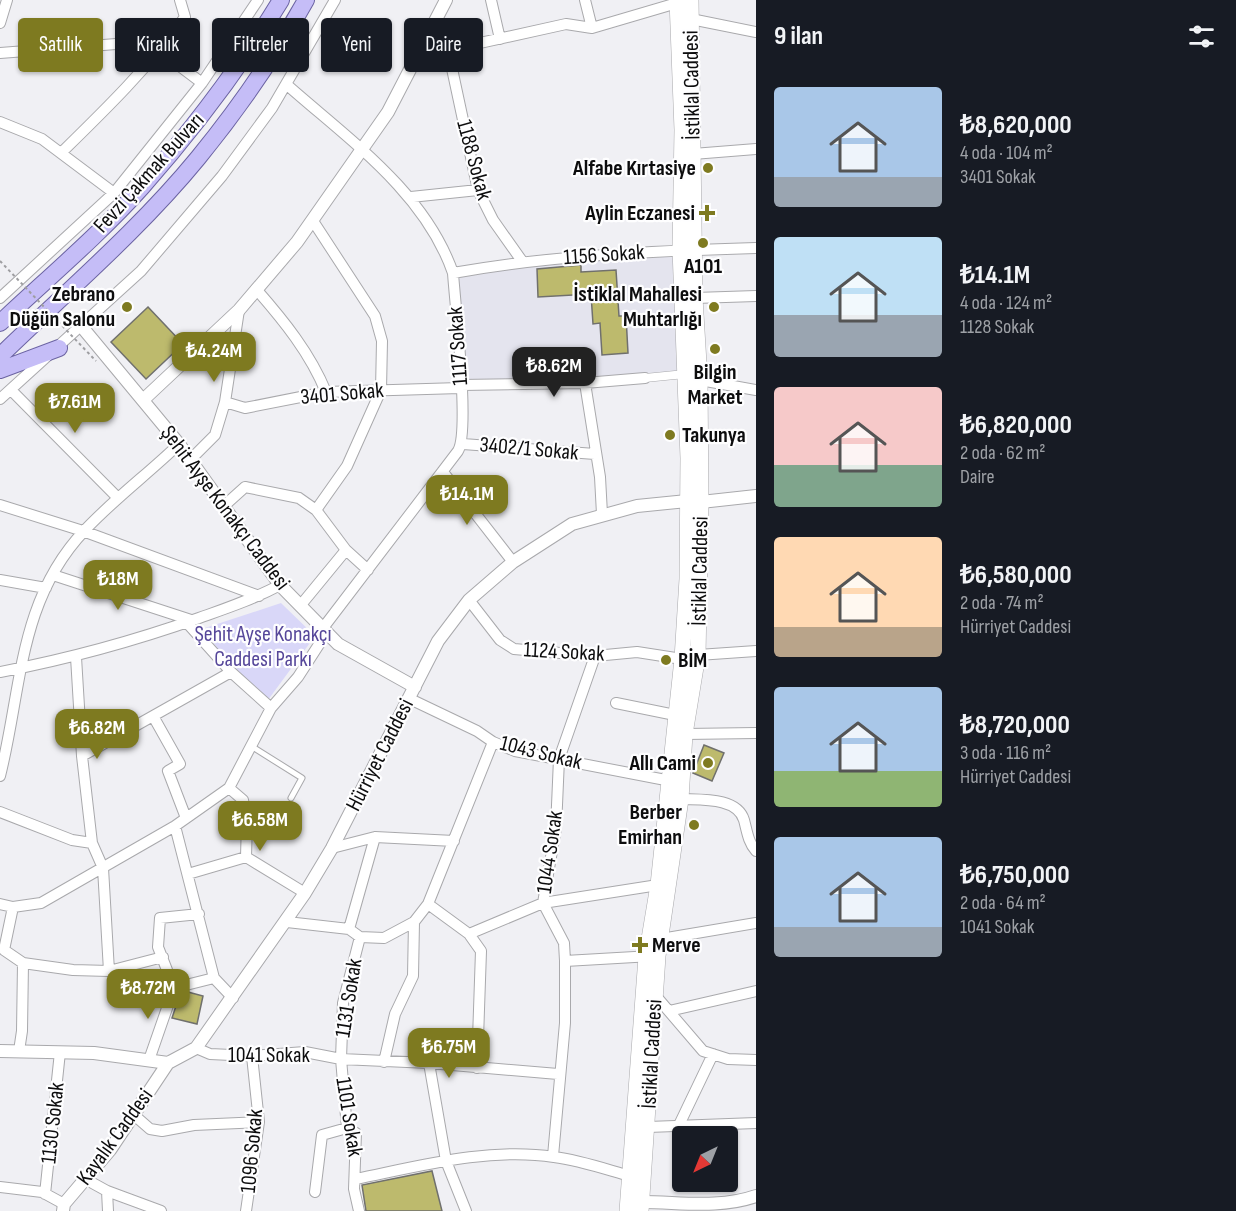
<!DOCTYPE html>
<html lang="tr">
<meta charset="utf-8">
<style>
:root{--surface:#171b24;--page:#20242c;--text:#f1f3f6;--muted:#9ea1a6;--accent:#7e7a20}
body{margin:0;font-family:"Sofia Sans Condensed",sans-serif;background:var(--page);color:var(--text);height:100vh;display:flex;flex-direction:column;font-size:22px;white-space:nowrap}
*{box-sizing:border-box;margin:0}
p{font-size:20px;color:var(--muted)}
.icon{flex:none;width:33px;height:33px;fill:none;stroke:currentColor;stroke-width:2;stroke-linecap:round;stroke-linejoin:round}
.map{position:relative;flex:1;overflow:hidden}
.drawer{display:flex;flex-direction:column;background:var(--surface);width:480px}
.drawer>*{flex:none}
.guide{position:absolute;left:18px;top:18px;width:570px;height:54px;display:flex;gap:12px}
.needle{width:39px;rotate:223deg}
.buttons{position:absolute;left:672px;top:1126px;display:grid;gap:12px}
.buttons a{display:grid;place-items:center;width:66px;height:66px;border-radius:6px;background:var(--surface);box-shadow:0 2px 4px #0004;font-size:30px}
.price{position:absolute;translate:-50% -51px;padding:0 14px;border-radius:12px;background:var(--accent);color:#fff;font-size:20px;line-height:39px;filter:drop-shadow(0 2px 3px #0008)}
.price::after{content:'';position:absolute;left:50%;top:36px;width:18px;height:14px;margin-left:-9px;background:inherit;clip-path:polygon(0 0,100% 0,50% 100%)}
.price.selected{background:#222;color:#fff}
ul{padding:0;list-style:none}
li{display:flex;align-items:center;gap:18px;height:150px;padding:0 18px}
li span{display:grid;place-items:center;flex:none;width:168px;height:120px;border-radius:6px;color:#555}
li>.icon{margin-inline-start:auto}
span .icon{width:72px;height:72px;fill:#fffc;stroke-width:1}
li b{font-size:26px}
h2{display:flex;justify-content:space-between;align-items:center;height:72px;padding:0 18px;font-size:26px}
.chip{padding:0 21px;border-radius:6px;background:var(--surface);box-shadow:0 2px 4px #0004;font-size:21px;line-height:54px}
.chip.selected{background:var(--accent);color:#fff}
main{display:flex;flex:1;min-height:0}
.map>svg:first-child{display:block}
</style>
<main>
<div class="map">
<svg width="756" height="1211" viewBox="0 0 756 1211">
<rect width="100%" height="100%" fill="#f0f0f4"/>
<!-- built -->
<path fill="#e4e4ee" d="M680 249 685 374 461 385 453 273Z"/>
<!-- green -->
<path fill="#d9d7f8" d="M281 603 315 636 268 700 233 667 202 629Z"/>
<!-- building -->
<path fill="#bdba6d" stroke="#70706d" stroke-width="1.5" d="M581 265V272L616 270 619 316H626L628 353 602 355 600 323 593 324 591 294 538 297 537 269Z
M148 307 183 344 146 379 111 342Z
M704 745 724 753 712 781 693 773Z
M188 992 203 996 197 1024 172 1018 180 994Z
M432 1171 442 1211H366L362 1185Z"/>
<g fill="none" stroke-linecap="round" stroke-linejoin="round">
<!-- service casing -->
<g stroke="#a9a9ac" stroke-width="7">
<path id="service" d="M251 746 302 778 291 798"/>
</g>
<!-- pedestrian casing -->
<g stroke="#a9a9ac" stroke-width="9">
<path id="pedestrian" d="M645 378 685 374"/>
</g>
<!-- minor casing -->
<g stroke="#a9a9ac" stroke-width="12">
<path id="minor" d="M491 0 500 39
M585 0 592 28
M691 19 756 32
M0 23 7 0
M426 38 448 50 566 24 592 28 677 3
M448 50 478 190 493 220 522 261
M0 53 129 43 165 55 202 83
M286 84C348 139 425 192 453 273 455 304 470 431 458 451L323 628
M0 122 42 139 114 193
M62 152C107 108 147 69 185 17L180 0
M693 154 756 149
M411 197 478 190
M313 221 375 316 382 341 381 390 347 466 316 510
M453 273C554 255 654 251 756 248
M256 289C284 321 310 353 326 392
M0 298 114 193 202 83 258 0
M695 298 756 296
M700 380 756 390
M585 383 600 477 602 514
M461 385 585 383 645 378
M11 390 118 498
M0 399 141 271 222 176 272 108 335 0
M225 402 245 408 326 392 460 388
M463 444 595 454
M191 459 215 435 225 402 239 310
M443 472 513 562
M0 505 83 531 259 596
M225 505 245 487 299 498 316 510 346 550 368 570
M53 575 191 620
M0 580 46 588
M469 600 500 640 514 649 595 656 637 652 682 659
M300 606 346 550
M188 624 231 672 271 708
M698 655 756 651
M76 657 82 756 92 843 103 868 109 971
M0 672C68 659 134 641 199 618 227 608 254 599 280 585
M410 699 477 731 493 742 515 751 676 782
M616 703 675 715
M153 716 180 764 168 771 186 818
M685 734 756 733
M82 756 231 672
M0 776C22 689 18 600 85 530 114 499 149 473 179 444
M681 799C701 800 737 797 744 820 747 831 748 842 756 851
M0 812 72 840 92 843
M175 826 214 978 233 998
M332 848 375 837 454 841
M246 857 305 893
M188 874 246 857 247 821 243 800 229 788
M0 904 13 907 41 903 175 826 229 788 271 708 298 677 327 632
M428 904 469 934 481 951 477 1068
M13 907 4 950 23 963 73 970 109 971 163 957
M199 914 160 918 158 947 174 988 214 978
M287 922 349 929 360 937 384 938 414 922 428 904 493 742
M349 929 375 837
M469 934 543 903 658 885 661 889
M661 939 756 923
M565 961 652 956
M655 995 703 1051 728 1059 756 1060
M669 1011 756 991
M196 1048 210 1054 252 1056 305 1052 341 1059 429 1063 558 1074
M19 1051 22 1031 23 963
M149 1060 174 988
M384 1062 395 1014 413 976 414 922
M429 1063 446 1161 466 1211
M134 1115 150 1129 162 1131 194 1125 259 1122
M679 1125 713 1054
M648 1127 756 1123
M553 1156 565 1023V961L564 943 543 903 556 828 559 759 595 656
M356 1179C420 1166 489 1147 554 1157 579 1160 605 1169 630 1176
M87 1180 107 1191 161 1211
M0 1187 42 1192 64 1204
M107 1191 108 1211
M315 1192 322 1135 347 1128
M45 1194 60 1052
M246 1211 259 1122 252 1056
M359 1211 354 1189 356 1133 347 1128 341 1059 343 1003 360 937"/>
</g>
<!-- tertiary casing -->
<g stroke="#a9a9ac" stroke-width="14">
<path id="tertiary" d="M82 327 179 444 280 585 338 644 415 687
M143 400 239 310 297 242 388 112 446 0
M0 1051 94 1053 168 1063 196 1048 305 893 332 848 438 641 469 600 513 562 572 524 637 506 687 501 701 502 756 496
M642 1202C680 1202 719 1209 756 1196
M63 1211 64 1204 110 1150 168 1063"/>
</g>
<!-- secondary casing -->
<g stroke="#a9a9ac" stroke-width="16">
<path id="secondary" d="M627 1211 646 957 658 885 682 659 687 579 688 458 680 249 682 130 677 0
M641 1211 658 956 681 799 685 734 698 655 701 502 700 380 695 298 691 0"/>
</g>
<!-- primary casing -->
<g stroke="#6b63a2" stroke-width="18">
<path id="primary" d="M0 323C48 278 99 235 142 187 193 129 241 66 281 0
M0 356C66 292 139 230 198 158 238 109 275 56 306 0
M0 370 59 348"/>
</g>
<!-- service -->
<use href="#service" stroke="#fff" stroke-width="5"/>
<!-- pedestrian -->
<use href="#pedestrian" stroke="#fff" stroke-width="8"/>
<!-- minor -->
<use href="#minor" stroke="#fff" stroke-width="10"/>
<!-- tertiary -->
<use href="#tertiary" stroke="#fff" stroke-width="12"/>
<!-- secondary -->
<use href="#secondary" stroke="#fff" stroke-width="15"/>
<!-- primary -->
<use href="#primary" stroke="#c5bdf7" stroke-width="16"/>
<!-- path-bridge -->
<path stroke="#9e9ea1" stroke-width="2" stroke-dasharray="3 3" stroke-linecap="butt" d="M0 261 96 361"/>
</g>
<!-- markers -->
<g fill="#7e7a20" stroke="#fefeff" stroke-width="2">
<circle cx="708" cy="168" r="6"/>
<path d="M704 204h6v6h6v6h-6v6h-6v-6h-6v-6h6z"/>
<circle cx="703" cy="243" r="6"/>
<circle cx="127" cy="307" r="6"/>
<circle cx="714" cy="307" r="6"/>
<circle cx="715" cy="349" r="6"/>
<circle cx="670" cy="435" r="6"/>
<circle cx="666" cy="660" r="6"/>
<circle cx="708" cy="763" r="6"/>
<circle cx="694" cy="825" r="6"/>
<path d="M637 936h6v6h6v6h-6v6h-6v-6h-6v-6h6z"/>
</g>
<g text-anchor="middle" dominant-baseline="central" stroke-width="4.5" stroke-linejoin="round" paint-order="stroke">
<!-- street labels -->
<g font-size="22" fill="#0d0d0e" stroke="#fefeff">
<text transform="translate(692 85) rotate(-91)">İstiklal Caddesi</text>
<text transform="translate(474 160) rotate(75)">1188 Sokak</text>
<text transform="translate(149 173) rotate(-48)">Fevzi Çakmak Bulvarı</text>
<text transform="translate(604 255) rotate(-4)">1156 Sokak</text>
<text transform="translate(458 346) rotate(-94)">1117 Sokak</text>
<text transform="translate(342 394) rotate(-5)">3401 Sokak</text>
<text transform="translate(529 449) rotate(5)">3402/1 Sokak</text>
<text transform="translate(225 508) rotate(53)">Şehit Ayşe Konakçı Caddesi</text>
<text transform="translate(700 571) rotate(-89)">İstiklal Caddesi</text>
<text transform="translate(564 652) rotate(3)">1124 Sokak</text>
<text transform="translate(541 753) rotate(14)">1043 Sokak</text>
<text transform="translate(380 755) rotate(-63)">Hürriyet Caddesi</text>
<text transform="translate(550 852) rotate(-82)">1044 Sokak</text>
<text transform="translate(349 998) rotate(-81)">1131 Sokak</text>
<text transform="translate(652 1054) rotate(-87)">İstiklal Caddesi</text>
<text x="269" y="1055">1041 Sokak</text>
<text transform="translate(349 1117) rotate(81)">1101 Sokak</text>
<text transform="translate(53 1123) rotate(-84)">1130 Sokak</text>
<text transform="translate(115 1137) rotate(-54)">Kayalık Caddesi</text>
<text transform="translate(252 1151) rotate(-85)">1096 Sokak</text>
</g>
<!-- poi labels -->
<g font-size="22" font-weight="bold" fill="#0d0d0e" stroke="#fefeff" text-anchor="end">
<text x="696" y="168">Alfabe Kırtasiye</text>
<text x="695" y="213">Aylin Eczanesi</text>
<text x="703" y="266" text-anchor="middle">A101</text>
<text x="115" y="294">Zebrano<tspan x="115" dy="25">Düğün Salonu</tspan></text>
<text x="702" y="294">İstiklal Mahallesi<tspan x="702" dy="25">Muhtarlığı</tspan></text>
<text x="715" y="372" text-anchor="middle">Bilgin<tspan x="715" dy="25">Market</tspan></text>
<text x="682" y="435" text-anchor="start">Takunya</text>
<text x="678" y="660" text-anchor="start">BİM</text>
<text x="696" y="763">Allı Cami</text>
<text x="682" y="812">Berber<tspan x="682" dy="25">Emirhan</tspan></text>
<text x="652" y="945" text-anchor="start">Merve</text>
</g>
<!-- park labels -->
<g font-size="22" fill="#56479a" stroke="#fefeff">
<text x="263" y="634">Şehit Ayşe Konakçı<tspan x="263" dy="25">Caddesi Parkı</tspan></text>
</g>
</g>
</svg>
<div class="buttons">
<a><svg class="needle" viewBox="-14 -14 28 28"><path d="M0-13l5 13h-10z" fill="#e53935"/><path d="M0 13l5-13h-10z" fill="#9ea1a6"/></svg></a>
</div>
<b class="price" style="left:214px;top:383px">₺4.24M</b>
<b class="price selected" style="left:554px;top:398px">₺8.62M</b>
<b class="price" style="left:75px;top:434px">₺7.61M</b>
<b class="price" style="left:467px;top:526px">₺14.1M</b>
<b class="price" style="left:118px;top:611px">₺18M</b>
<b class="price" style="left:97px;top:760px">₺6.82M</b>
<b class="price" style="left:260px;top:852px">₺6.58M</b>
<b class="price" style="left:148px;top:1020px">₺8.72M</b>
<b class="price" style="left:449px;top:1079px">₺6.75M</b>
<div class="guide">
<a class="chip selected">Satılık</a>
<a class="chip">Kiralık</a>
<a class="chip">Filtreler</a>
<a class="chip">Yeni</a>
<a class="chip">Daire</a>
</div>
</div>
<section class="drawer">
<h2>9 ilan<svg class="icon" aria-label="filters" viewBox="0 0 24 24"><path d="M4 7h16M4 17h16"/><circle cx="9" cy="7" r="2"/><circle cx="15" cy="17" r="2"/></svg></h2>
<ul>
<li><span style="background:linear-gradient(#a9c7e8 75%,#9aa5b1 0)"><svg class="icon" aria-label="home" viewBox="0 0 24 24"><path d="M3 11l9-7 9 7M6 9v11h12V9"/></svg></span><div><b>₺8,620,000</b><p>4 oda · 104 m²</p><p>3401 Sokak</p></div></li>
<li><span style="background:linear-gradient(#bfe0f5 65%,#9aa5b1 0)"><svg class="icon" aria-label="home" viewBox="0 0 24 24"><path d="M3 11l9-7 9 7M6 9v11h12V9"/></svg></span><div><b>₺14.1M</b><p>4 oda · 124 m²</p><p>1128 Sokak</p></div></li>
<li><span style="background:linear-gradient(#f6c9c9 65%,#7fa58c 0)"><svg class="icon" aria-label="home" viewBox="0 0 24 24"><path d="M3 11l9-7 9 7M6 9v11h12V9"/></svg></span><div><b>₺6,820,000</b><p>2 oda · 62 m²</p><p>Daire</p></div></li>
<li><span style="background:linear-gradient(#ffd9b3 75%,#b9a48a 0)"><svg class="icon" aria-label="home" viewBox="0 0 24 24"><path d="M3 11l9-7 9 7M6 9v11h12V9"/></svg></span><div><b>₺6,580,000</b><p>2 oda · 74 m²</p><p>Hürriyet Caddesi</p></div></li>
<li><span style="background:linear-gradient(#a9c7e8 70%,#8fb573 0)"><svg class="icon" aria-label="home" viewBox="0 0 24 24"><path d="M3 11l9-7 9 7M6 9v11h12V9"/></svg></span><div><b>₺8,720,000</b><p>3 oda · 116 m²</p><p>Hürriyet Caddesi</p></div></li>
<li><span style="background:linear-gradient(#a9c7e8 75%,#9aa5b1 0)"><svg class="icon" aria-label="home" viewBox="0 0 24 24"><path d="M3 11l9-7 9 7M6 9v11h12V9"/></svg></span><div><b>₺6,750,000</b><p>2 oda · 64 m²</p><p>1041 Sokak</p></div></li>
</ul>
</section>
</main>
